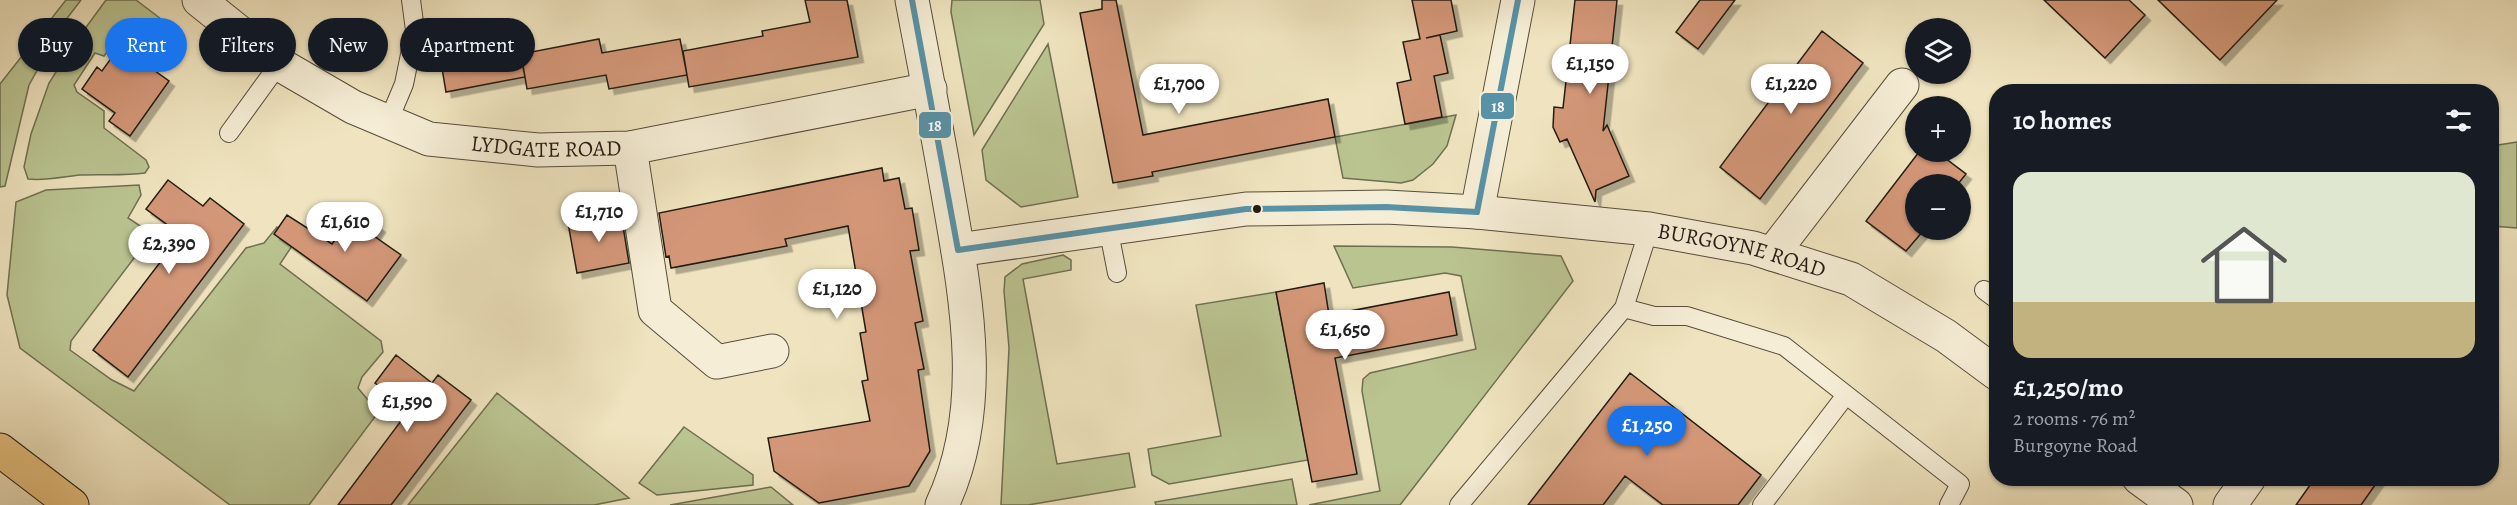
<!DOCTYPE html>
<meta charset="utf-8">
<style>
:root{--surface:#171b24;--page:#242831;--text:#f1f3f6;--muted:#9ea1a6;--line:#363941;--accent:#1a73e8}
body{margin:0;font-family:Alegreya,serif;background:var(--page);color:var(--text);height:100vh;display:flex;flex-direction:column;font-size:22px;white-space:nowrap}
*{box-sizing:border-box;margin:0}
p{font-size:20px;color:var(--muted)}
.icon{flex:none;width:33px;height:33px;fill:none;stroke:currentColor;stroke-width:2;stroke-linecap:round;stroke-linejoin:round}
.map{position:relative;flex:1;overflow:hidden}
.panel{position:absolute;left:1989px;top:84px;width:510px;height:402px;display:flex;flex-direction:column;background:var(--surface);border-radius:24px;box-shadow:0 2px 4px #0004}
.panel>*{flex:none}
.guide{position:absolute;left:18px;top:18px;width:570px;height:54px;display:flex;gap:12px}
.controls{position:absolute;left:1905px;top:18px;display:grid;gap:12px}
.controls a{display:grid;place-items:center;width:66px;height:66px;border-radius:50%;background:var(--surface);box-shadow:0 2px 4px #0004;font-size:30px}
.price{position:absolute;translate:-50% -51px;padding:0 14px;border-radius:21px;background:#fff;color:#222;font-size:20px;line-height:39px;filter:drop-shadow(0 2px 3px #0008)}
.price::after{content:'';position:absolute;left:50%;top:36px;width:18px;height:14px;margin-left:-9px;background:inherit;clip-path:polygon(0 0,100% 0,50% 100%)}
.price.selected{background:var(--accent);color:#fff}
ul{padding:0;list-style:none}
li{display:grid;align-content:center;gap:12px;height:318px;padding:0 24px}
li+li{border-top:2px solid var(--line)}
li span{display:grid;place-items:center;height:186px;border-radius:18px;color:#555}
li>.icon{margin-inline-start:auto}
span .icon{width:108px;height:108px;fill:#fffc;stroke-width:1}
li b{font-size:26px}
h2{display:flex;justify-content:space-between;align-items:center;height:72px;padding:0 24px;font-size:26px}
.tag{padding:0 21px;border-radius:27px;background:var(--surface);box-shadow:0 2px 4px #0004;font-size:21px;line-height:54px}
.tag.selected{background:var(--accent);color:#fff}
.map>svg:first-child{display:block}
</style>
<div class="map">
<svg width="2517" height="505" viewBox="0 0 2517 505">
<defs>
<filter id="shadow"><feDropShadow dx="5.5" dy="5.5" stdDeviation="0" flood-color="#0004"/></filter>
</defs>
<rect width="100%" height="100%" fill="#efe4bf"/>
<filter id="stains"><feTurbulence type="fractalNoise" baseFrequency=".00333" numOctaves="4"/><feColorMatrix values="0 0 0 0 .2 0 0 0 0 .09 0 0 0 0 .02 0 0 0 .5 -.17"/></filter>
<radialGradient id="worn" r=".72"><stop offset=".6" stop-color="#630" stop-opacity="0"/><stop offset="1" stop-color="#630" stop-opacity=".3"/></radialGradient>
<!-- green -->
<path fill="#bac491" stroke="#6e7052" stroke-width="1.5" d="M66 0H81L65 21 29 85 5 186 0 187V84Z
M106 0H136L165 22 148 42 125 28 104 56 95 53 74 85 77 92 104 111V128L146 160 149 167 145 173C123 176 102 174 80 175 62 177 45 181 28 179L24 167 31 134 49 83 73 45Z
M952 0H1040L1044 24 974 135 951 12Z
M1048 44 1078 197 1021 207 986 180 982 150Z
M1456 115 1447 146 1433 164 1413 180 1401 183 1343 178 1335 137Z
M2517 142V228L2492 226V146Z
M139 185 141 195 128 218 148 231 147 241 71 341 70 350 112 380 134 391 246 248 264 243 277 227 296 240 280 264 381 341 383 352 362 377 358 388 373 406 377 414 309 505H230L20 348 7 295 16 202 46 190Z
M1334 246 1452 247 1561 256 1573 281 1400 505H1309L1380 491 1362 391 1363 379 1370 373 1476 349 1461 276 1445 273 1353 288Z
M1063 255 1071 260V270L1023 279 1057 464 1129 453 1135 487 1028 505H1001L1009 348 1004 291 1005 277 1022 264Z
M1276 292 1308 460 1169 484 1152 475 1148 449 1221 436 1196 305Z
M497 393 629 498 594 505H408Z
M684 427 753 475V485L657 495 639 483Z
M1292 479 1297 505H1156L1155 502Z
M771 487 793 505H670Z"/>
<!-- building -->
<path fill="#d39778" stroke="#231b12" stroke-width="1.5" filter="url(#shadow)" d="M805 0H847L858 57 689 87 683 51 763 36 762 31 810 22Z
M1102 0H1116L1143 135 1328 99 1335 137 1152 172 1153 176 1113 183 1080 13 1102 9Z
M1412 0H1451L1457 31 1426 38 1440 35 1448 73 1434 76 1442 117 1405 124 1397 83 1411 80 1403 42 1420 39Z
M1575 0H1617L1603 131 1607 125 1629 176 1596 190 1595 202 1567 139 1560 142 1553 127 1554 107 1563 108Z
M1700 0H1735L1698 49 1676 32Z
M2044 0H2129L2145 15 2105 58Z
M2158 0H2277L2220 60Z
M1822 31 1863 63 1760 199 1720 167Z
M599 39 602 53 680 39 687 75 609 89 606 75 527 89 521 54Z
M518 42 525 77 446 92 440 56Z
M120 46 169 81 130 136 109 121 115 113 82 89 97 67 102 71Z
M1919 152H1937L1966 174 1958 184H1916V230H1924L1906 251 1866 221Z
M882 168 884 181 899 178 905 209 912 208 919 250 910 251 923 321 915 323 924 369 918 370 930 451 909 486 819 503 774 471 768 438 870 421 862 381 868 380 860 333 866 332 848 226 785 239 787 246 671 268 669 256 666 257 659 213Z
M168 180 203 206 210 198 244 224 128 377 93 350 181 235 146 209Z
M357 210 380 227 374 236 401 255 367 301 274 234 287 215 332 244Z
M621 214 629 263 577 273 568 223Z
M1324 283 1329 315 1449 292 1457 335 1335 358 1357 474 1312 482 1276 292Z
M396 355 432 383 438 375 471 400 391 505H338L410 409 375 383Z
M1630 373 1761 475 1738 505H1663L1625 476 1603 505H1528Z
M2315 478H2380L2361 505H2296Z"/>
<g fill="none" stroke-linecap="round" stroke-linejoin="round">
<!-- lane casing -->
<g stroke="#564d3d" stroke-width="20">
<path id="lane" d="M388 122 404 84 415 30 411 0
M229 133 279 64
M1108 227 1117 273
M1984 290 1996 299
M1624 308 1654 316H1687L1784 346 1960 484 1949 505
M1459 505 1624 308 1649 229
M1762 505 1846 395"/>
</g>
<!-- street casing -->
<g stroke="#564d3d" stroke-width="35">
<g id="street">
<path id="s1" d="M199 0 279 64 353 107 429 139 538 150 630 148 930 89"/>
<path d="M912 0C924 63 936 125 947 188 965 292 989 405 942 505"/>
<path d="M630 148 655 310 717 362 772 351"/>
<path d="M1477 212 1518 0"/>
<path id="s2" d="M958 250 1246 209 1386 207 1477 212 1649 229 1753 248 1851 279 1946 336 1996 373"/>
<path d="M1772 254 1902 85"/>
<path d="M2139 478 2176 505"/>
<path d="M2230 505 2249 478"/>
</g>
</g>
<!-- primary casing -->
<g stroke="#231b12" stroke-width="35">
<path id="primary" d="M0 450 72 505"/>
</g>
<!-- lane -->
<use href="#lane" stroke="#f5edd5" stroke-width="18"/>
<!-- street -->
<use href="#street" stroke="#f5edd5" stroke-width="33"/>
<!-- primary -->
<use href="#primary" stroke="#e8c280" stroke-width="33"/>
<!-- bus-1 casing -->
<g stroke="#f5edd5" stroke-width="10">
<path id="bus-1" d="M912 0 958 250
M1477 212 1518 0
M958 250 1246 209 1386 207 1477 212"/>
</g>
<!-- bus-1 -->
<use href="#bus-1" stroke="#5892a7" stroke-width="6"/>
</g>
<!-- markers -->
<circle fill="#231b12" stroke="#f5edd5" stroke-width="2" cx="1257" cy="209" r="5"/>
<g text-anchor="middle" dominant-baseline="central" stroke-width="5" stroke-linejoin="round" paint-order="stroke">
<!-- street labels -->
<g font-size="22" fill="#231b12" stroke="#f5edd5">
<text stroke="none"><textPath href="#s1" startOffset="388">LYDGATE ROAD</textPath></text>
<text stroke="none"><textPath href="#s2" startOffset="790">BURGOYNE ROAD</textPath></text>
</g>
</g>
<g stroke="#f5edd5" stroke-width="2">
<rect x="1480" y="92" width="35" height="28" rx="6" fill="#5892a7"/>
<rect x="918" y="111" width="34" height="28" rx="6" fill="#5892a7"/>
</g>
<g font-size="16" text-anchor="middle" font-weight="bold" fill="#fff">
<text x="1498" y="112">18</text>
<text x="935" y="131">18</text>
</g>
<rect width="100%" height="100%" filter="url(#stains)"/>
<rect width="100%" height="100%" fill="url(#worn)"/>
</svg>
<div class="controls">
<a><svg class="icon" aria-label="layers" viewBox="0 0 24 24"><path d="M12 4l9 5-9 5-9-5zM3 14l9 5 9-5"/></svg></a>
<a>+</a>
<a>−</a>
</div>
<b class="price" style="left:1590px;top:95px">£1,150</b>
<b class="price" style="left:1179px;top:115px">£1,700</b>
<b class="price" style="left:1791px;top:115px">£1,220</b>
<b class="price" style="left:599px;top:243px">£1,710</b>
<b class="price" style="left:345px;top:253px">£1,610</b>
<b class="price" style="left:169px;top:275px">£2,390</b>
<b class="price" style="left:837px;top:320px">£1,120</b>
<b class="price" style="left:1345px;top:361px">£1,650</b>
<b class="price" style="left:407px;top:433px">£1,590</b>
<b class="price selected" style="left:1647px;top:457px">£1,250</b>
<div class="guide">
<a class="tag">Buy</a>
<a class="tag selected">Rent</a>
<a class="tag">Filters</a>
<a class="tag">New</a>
<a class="tag">Apartment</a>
</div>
<section class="panel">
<h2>10 homes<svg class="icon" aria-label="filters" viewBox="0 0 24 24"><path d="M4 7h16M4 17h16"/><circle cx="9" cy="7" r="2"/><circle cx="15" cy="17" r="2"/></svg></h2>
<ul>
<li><span style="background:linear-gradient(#dfe7d0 70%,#c2b280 0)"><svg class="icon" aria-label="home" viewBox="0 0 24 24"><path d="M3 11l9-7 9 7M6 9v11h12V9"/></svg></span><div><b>£1,250/mo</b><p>2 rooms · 76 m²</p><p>Burgoyne Road</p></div></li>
</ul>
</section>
</div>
